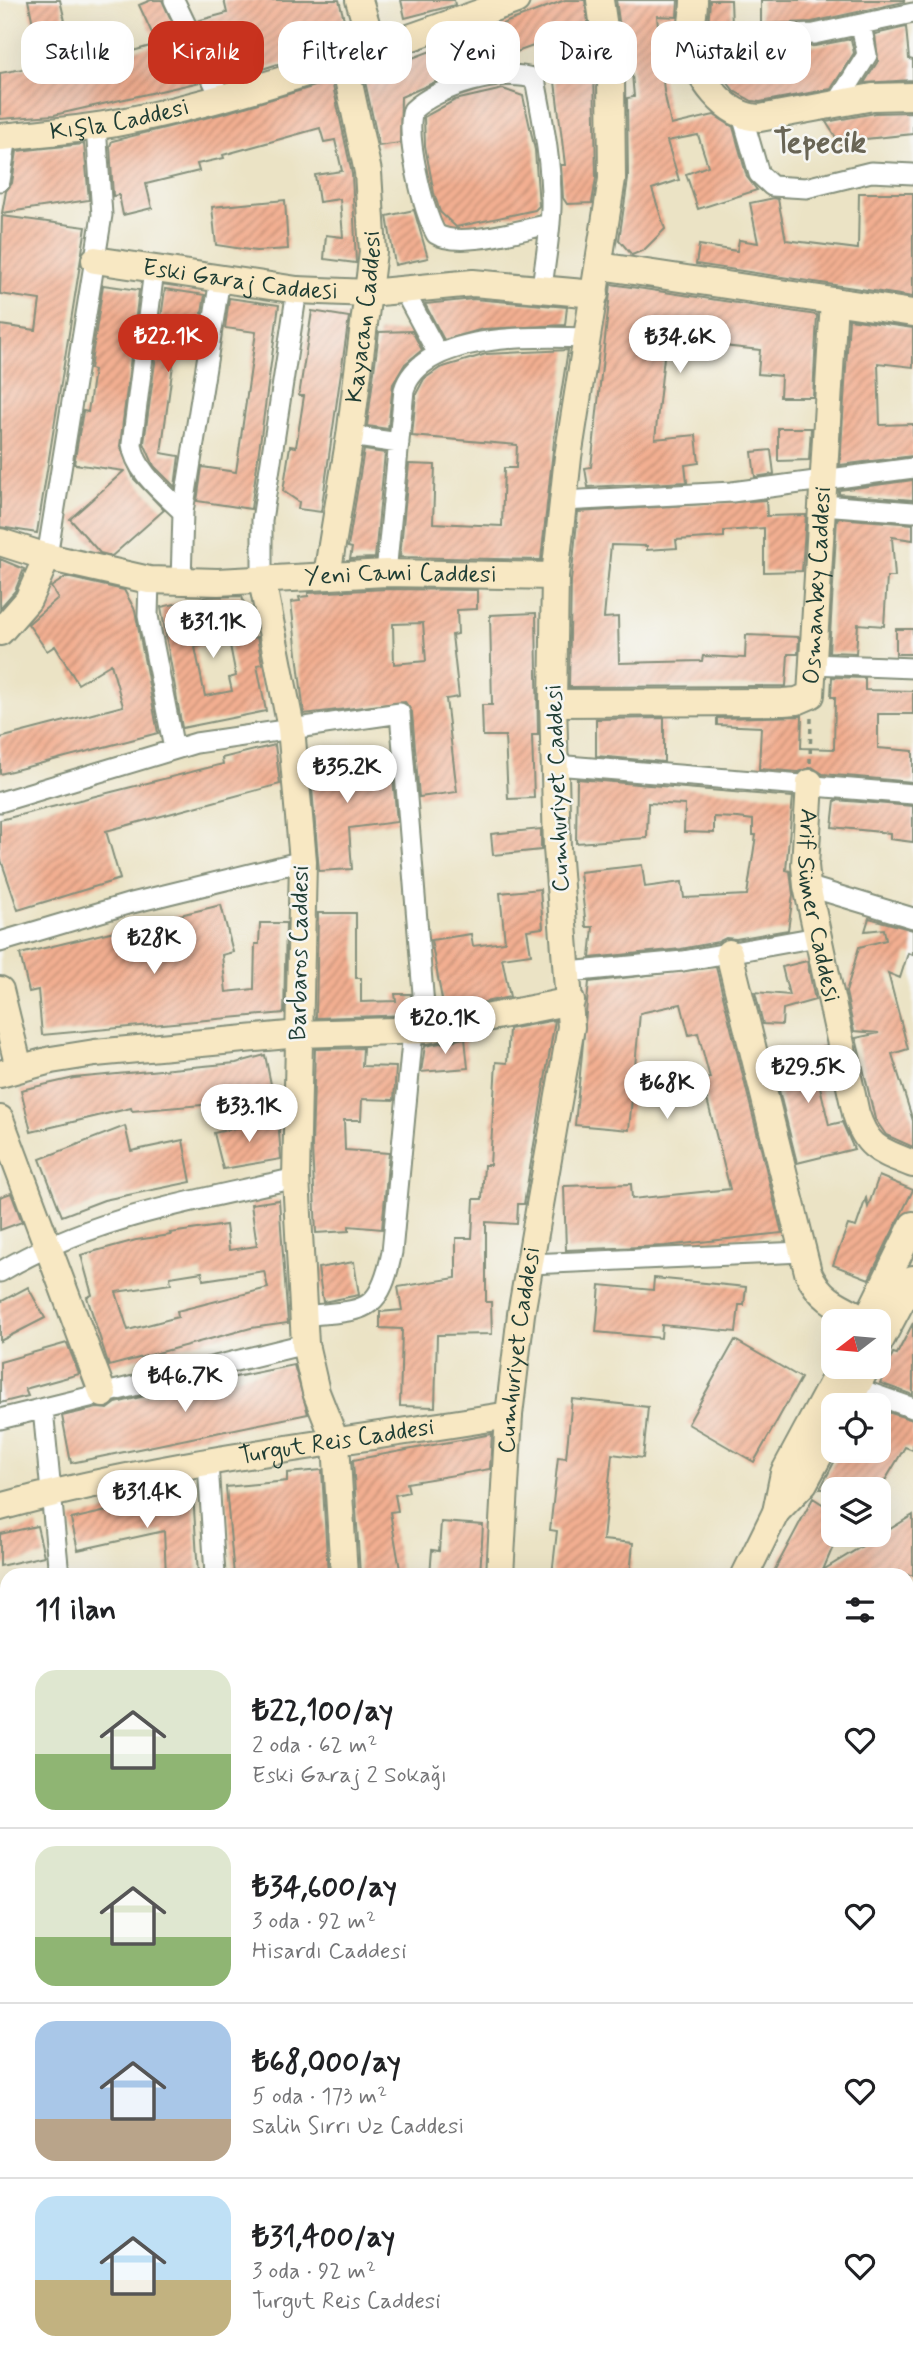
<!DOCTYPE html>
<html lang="tr">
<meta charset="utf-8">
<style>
:root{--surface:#fff;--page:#f2f2f2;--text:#202124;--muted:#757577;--line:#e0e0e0;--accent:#c8321e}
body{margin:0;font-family:Mynerve,sans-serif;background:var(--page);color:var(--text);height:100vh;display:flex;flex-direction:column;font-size:26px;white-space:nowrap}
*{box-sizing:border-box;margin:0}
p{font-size:23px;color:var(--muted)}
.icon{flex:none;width:38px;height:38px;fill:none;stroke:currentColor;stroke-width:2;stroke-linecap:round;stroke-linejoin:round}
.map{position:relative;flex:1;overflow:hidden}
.panel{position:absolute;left:0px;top:1568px;width:914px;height:800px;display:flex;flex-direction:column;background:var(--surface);border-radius:21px 21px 0 0;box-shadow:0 7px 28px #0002}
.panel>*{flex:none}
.top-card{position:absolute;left:21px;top:21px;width:872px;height:63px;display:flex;gap:14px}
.needle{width:46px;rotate:254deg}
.tools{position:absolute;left:821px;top:1309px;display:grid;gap:14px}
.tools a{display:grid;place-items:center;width:70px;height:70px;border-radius:14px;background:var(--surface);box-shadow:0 7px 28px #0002;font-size:35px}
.price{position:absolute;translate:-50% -60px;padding:0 16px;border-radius:24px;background:#fff;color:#222;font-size:23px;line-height:46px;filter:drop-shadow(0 2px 4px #0008)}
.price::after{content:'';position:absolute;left:50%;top:42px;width:21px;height:16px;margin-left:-10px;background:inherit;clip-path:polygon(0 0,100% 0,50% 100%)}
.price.active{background:var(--accent);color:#fff}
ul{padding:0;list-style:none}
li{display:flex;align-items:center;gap:21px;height:175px;padding:0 35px}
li+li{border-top:2px solid var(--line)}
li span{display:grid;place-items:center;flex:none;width:196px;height:140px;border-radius:21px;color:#555}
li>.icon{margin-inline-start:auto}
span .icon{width:84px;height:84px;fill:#fffc;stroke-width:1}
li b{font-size:30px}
h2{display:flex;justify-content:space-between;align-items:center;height:84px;padding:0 35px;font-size:30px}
.tag{padding:0 24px;border-radius:21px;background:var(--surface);box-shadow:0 7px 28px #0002;font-size:24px;line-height:63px}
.tag.active{background:var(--accent);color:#fff}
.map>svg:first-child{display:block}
</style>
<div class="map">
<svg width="913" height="2367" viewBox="0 0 913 2367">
<defs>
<pattern id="building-hatch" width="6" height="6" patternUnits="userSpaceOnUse" patternTransform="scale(1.75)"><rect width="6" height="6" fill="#f3af91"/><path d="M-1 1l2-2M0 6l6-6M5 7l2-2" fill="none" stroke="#c49077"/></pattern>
</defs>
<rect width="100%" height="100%" fill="#f6f6f2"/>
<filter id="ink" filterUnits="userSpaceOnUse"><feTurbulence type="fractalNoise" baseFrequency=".0143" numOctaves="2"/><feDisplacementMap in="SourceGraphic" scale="14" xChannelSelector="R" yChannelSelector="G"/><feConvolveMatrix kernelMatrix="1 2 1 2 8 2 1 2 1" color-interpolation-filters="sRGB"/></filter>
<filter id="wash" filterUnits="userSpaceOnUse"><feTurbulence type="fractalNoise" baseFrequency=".00686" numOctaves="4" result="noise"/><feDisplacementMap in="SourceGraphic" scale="28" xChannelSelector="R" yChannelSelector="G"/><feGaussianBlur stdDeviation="1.57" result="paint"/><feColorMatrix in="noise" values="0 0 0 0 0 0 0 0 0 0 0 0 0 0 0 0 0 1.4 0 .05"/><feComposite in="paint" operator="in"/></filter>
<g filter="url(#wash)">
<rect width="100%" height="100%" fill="#ebe3c5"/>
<g id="blocks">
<!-- building -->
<path fill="url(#building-hatch)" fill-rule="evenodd" d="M28 0H60L74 59 124 47 126 53 157 44 139 5 151 0H162L200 82 54 115 0 119V73L45 65 38 29H34Z
M224 0H339L350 42 226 80 197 21 227 13Z
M401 0H454L455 5 405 18Z
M565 0H585L594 65 596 178 592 203 567 204 563 198 561 165H565L550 40 449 76 401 97 400 143 379 146 364 77 400 67 399 63Z
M616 0H678L677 17 657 16 664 91 671 125 714 115 733 127 747 177 757 190 698 209 686 174 708 166 698 135 667 141 679 180 652 189 665 229 644 250 632 255 619 240 628 179 627 98 634 97 631 62 625 63Z
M710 0H731L733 52 815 46 851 39 854 53 831 89 760 102 752 101 734 91 713 63 707 42Z
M761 0H904V2L812 22 761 24Z
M906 27 909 59 913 60V80L864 83 878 61 875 34Z
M332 81 352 174 356 263 324 259 326 235 343 237 340 199 319 202 315 175 342 171 335 140 324 142 320 128 223 155 224 158 197 164 199 171 146 184 152 208 123 215 119 195 113 196 110 146 112 141 225 113Z
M503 89 523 96 535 150 539 206 535 210 456 227 440 212 434 193 425 146 424 117 455 100Z
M913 112V134L856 140V144L842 147 826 122 875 113Z
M84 144 89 200 2 213 6 191 12 183 17 151Z
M859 193H913V297L696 264 699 245 737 251 739 240 758 243 750 203 774 198 778 199 786 240 858 249Z
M285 200 288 249 256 251 216 245 212 207Z
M414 210 428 258 395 265 387 216Z
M2 216 86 227 37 533 0 527V325L36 330 40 300 0 294Z
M611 284 817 315 813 397H780L781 376 758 374 760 350 705 344 707 331 660 325 657 356 664 357 655 439 696 435 699 463 685 465 687 482 588 487 585 468 591 467Z
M103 285 139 290 120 446 134 479 164 510 112 556 100 553 70 519 124 471 74 464 83 411 88 412 94 370 90 369Z
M165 289 205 295 200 325 179 321 161 453 179 456 175 487 154 466 144 443Z
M229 298 279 305 251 509 197 501 202 467 236 472 256 332 225 328Z
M473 299 567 307 565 325 483 329 444 340 425 304Z
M312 311 349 317 321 512 298 509 299 502 283 491 290 446 296 447 304 396H299Z
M849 319 913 328V367L878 363 880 425 913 424V456L840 465Z
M412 331 422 350 405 364 393 384 388 429 367 426 379 332Z
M568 350 555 432 541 560 400 557 409 464 435 465 433 523 502 526 504 468H516L517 445 412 436 416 394 424 379 440 368 486 354Z
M778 428H811L809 460 778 461Z
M364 450 385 453 375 558 350 559 352 548 348 547Z
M771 450 774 474 755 477 752 452Z
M913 480V500L839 494V490Z
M766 500 767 516 806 515 802 571 764 572V528L724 531V537L676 540 677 548 647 550V546L611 545 604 618 618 617 619 663 702 661 703 656 745 658 746 635 799 637 798 654H788L786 686 569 687 571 581 578 512Z
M837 518 913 524V540L892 537 895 577H887L884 626 858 624 856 653 829 652Z
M0 559 24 569 15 591 0 608Z
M66 577 124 590 135 610 158 733 0 774V738L123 706 111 664 78 684 55 646 47 651 28 624 58 598 51 587Z
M386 589 477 590V609L457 610 458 634 452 635 459 697 446 699 457 792 419 797 412 712 405 702 304 714 291 602 300 601 299 597 308 596V593ZM423 623 426 661 394 664 393 624Z
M242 596 252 638 257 637 262 664 257 665 266 711 182 728 161 607 208 597ZM229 640 236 676 229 678 232 691 205 696 195 647Z
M536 613 538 735H532L534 798 508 799 505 736H483L482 705H492L490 615Z
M896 629H913V654H896Z
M832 677 865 678V690L913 691V714H878V748L913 751V782L823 774 812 767 799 772 759 769 761 727 717 725V718L802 716 801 748 834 749 835 697H831Z
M664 718V762L596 756V719Z
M275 745 280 784 106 831 120 879 18 910 0 857V820L223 764 222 758Z
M344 751 346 772 392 767 397 822 349 828 352 869 319 871 309 753Z
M577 779 793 797 786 870 790 871 793 895 788 930 736 939 726 938 718 942 681 949 590 958 593 927H586L580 872 642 865 645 887 682 882 684 898 747 895 756 835H753V820L738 818 714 817V833L684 832 685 805 648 803 647 838 576 843Z
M835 800 913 806V842L890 839V833L832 827Z
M541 829V850L493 855 491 834Z
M540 889 543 928 527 930 531 954 502 958 510 997 444 1010 431 940 471 934 473 946 505 942 500 893Z
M221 905 233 952 222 955 226 992 254 989 255 944H259L260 923H286L284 1013 42 1035 38 990 29 992 20 954Z
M318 913H356V978H361V1002L396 1001 395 994H411L412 1015 316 1018Z
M869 918 913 930V955L908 953 900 978 888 973 908 1049 892 1054 913 1121V1147L886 1135 875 1119 856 1038 879 1033 854 1031 846 992 859 947 886 940 884 929 865 931Z
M807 961 815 1000 783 1009 782 1025 763 1024 755 992 789 995 782 967Z
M716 967 782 1233 665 1246 566 1250 564 1186 631 1184 632 1199 730 1189 702 1080 710 1078 698 1033 689 1035 681 1004 640 1013 629 1130 575 1125 589 982Z
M555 1020 524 1204H518L517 1224 486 1222V1302H491L492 1334 437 1335 435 1407 400 1406 402 1329 380 1328V1312L402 1310 398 1287 456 1278V1238H472L474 1199H482L484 1165H490L496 1062 507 1063 509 1029Z
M465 1038 468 1068 421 1072 425 1046Z
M825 1046 830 1070 817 1074 829 1125 842 1122 854 1149 797 1163 771 1058Z
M363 1048 362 1066 396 1067 394 1100 362 1099 361 1120H344L345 1150 389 1153 382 1229 349 1226V1231L316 1233 312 1146 315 1049Z
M265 1055 274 1099 132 1111 131 1108 31 1132 21 1090 74 1078 236 1063Z
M278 1118 281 1159 223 1169 214 1133Z
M125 1126 131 1151 183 1140 191 1182 104 1200 62 1216 40 1159Z
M879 1176 913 1190 869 1279 833 1265 848 1225 856 1227 866 1198 868 1207Z
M11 1193 22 1222 0 1230V1197Z
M279 1200 288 1323 251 1328 109 1366 87 1297 92 1295 81 1255 136 1240 171 1235 170 1233 226 1225 229 1250 257 1246 251 1204ZM264 1271 268 1288 177 1311 178 1317 128 1330 116 1292 171 1284 170 1277 202 1272 203 1280Z
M354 1262 359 1295 323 1302 318 1268Z
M654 1278 746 1287 744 1305H739L736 1332 662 1325 661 1338 596 1332 600 1285 653 1290Z
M28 1287 45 1318 0 1341V1302Z
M913 1323V1395L880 1383 893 1353 897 1354Z
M735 1340 801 1378 754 1462 688 1424Z
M67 1343 79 1374 25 1389 28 1396 0 1403V1362Z
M294 1365 308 1414 71 1463 62 1416 97 1408 108 1409 116 1403 157 1393Z
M572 1399 648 1407 643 1458 612 1454 603 1540 633 1543 630 1575H552L557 1531 550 1530 558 1457 566 1458Z
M878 1409 913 1420V1450L905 1447 880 1489H820L840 1451H878Z
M492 1434 490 1469 407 1483 409 1492 395 1495 398 1511 390 1512 401 1575H360L353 1460Z
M322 1470 328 1575H234L226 1487 287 1481V1473Z
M193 1492 198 1575H166L164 1531 78 1550 71 1519Z
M813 1498 833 1511V1535H838L823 1570 913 1515V1575H772Z
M441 1522 483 1525 480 1575H430L432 1550 439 1551Z
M37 1526 44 1556 0 1566V1534Z"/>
</g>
</g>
<g filter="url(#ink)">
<use href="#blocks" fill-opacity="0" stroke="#85907c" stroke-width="2"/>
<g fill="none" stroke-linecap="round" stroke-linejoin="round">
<!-- street casing -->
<g stroke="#85907c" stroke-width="23">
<path id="street" d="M174 0 220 96
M751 37 814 34 913 13
M837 103 867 55 861 25
M742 115 759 174 772 186 806 188 871 172 913 174
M0 181 7 136
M154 270 132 444C135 472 164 493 183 512L181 582
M542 288C545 262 550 235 551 208 552 165 543 121 535 79 503 67 437 87 413 110 405 136 423 210 436 234 459 249 523 229 550 224
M403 289 438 354
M350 436 399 443
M563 501 732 492 913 468
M823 505 913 512
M183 512 220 279
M47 557 102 215 96 126
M386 573 404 390C422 332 539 336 587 338
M149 580 148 616 174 749
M262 580V520L297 290
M812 664 913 668
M555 765 913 794
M0 802 196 743 400 713 426 1030
M807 886 913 918
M0 942 128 904 303 861
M568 972 683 961 817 937
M530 1264 802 1252
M0 1272C91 1217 194 1201 296 1178
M304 1316C363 1309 379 1317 392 1252L413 1031
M856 1388 913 1408
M43 1409 59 1575
M0 1419 305 1344
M208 1463 215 1575
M906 1769 913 1771
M0 1826 7 1825
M906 2054H913
M906 2212H913
M135 2367 146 2361"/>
</g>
<!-- secondary casing -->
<g stroke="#85907c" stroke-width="30">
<g id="secondary">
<path d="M359 0 374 51"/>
<path d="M694 0C694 15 690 29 691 44 695 77 725 117 760 118L873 97 913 96"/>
<path id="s1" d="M0 137C40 133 81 130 121 122 256 95 387 46 516 0"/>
<path id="s2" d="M95 260 297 290 369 293 473 283 595 294"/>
<path d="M600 266 913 313"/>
<path id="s3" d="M0 542 47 557 149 580 218 582 386 573 555 576"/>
<path id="s4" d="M327 575 350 436 373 252 368 172 344 60"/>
<path d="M262 580 291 728 303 861 296 1178 305 1344 316 1392 336 1443 344 1575"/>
<path d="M0 632 28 600 47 557"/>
<path id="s5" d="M553 703 783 702 797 701 811 695 834 301"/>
<path id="s6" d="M810 783 805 865 807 886 856 1114C867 1149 881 1151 913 1164"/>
<path d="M729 953 808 1272C820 1300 841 1307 867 1320"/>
<path d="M0 990 19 1068"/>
<path d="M0 1074 51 1060 95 1053 299 1034 426 1030 571 1001"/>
<path d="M0 1119 103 1394"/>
<path d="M866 1321 913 1225"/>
<path d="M878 1345 913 1279"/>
<path d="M846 1405 867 1367"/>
<path id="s7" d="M0 1507C166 1461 340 1443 509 1415"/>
<path d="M776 1512 804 1483 833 1430"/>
<path id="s8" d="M500 1575 509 1415 521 1314 571 1027 557 848 553 703 555 576 568 457 612 179 611 76 600 0"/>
<path d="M745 1575 776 1512 784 1473 841 1367"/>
<path d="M906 1604 913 1600"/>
<path d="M906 1904 913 1881"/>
<path d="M906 1945 913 1937"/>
<path d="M0 2207 7 2234"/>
<path d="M41 2361 43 2367"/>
<path d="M453 2367 469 2361"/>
<path d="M714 2367 717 2361"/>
</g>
</g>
<!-- path -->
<path stroke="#85907c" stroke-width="3.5" stroke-dasharray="5 5" stroke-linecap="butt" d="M810 763 811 718"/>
<!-- street -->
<use href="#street" stroke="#fff" stroke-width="19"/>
<!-- secondary -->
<use href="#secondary" stroke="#f8e8c3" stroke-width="26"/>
</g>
</g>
<g text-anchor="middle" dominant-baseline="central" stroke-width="5" stroke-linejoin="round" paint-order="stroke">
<!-- street labels -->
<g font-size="24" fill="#1f3d34" stroke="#f6f6f2">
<text stroke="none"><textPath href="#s1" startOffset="121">Kışla Caddesi</textPath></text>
<text stroke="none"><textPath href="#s2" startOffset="147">Eski Garaj Caddesi</textPath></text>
<text stroke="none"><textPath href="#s4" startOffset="261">Kayacan Caddesi</textPath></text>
<text stroke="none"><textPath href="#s3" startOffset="406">Yeni Cami Caddesi</textPath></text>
<text stroke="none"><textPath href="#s5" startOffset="369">Osmanbey Caddesi</textPath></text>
<text transform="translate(558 788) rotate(-92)">Cumhuriyet Caddesi</text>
<text stroke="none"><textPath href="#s6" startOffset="124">Arif Sümer Caddesi</textPath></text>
<text transform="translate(300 953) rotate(-89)">Barbaros Caddesi</text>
<text stroke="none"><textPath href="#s8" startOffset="226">Cumhuriyet Caddesi</textPath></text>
<text stroke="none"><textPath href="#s7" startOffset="343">Turgut Reis Caddesi</textPath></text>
</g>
<!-- district labels -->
<g font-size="32" font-weight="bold" fill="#696555" stroke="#f6f6f2">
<text x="820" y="143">Tepecik</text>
</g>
</g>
</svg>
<div class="tools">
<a><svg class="needle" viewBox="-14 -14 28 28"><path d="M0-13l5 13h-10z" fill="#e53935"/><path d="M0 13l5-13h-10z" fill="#757577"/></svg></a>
<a><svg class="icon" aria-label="locate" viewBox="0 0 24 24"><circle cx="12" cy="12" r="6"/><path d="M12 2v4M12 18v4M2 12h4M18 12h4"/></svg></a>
<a><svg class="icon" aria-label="layers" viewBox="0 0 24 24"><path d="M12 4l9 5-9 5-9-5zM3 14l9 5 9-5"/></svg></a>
</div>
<b class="price active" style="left:168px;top:374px">₺22.1K</b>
<b class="price" style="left:680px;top:375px">₺34.6K</b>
<b class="price" style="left:213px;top:660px">₺31.1K</b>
<b class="price" style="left:347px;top:805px">₺35.2K</b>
<b class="price" style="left:154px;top:976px">₺28K</b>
<b class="price" style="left:445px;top:1056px">₺20.1K</b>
<b class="price" style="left:808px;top:1105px">₺29.5K</b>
<b class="price" style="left:667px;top:1121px">₺68K</b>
<b class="price" style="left:249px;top:1144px">₺33.1K</b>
<b class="price" style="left:185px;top:1414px">₺46.7K</b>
<b class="price" style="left:147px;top:1530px">₺31.4K</b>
<div class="top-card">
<a class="tag">Satılık</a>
<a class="tag active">Kiralık</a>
<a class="tag">Filtreler</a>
<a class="tag">Yeni</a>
<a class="tag">Daire</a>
<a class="tag">Müstakil ev</a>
</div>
<section class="panel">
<h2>11 ilan<svg class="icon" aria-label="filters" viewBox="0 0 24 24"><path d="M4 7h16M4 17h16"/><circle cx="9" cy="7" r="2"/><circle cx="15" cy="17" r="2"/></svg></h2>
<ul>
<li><span style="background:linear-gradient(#dfe7d0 60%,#8fb573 0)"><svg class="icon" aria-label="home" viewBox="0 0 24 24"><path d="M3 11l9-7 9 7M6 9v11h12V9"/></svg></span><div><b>₺22,100/ay</b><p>2 oda · 62 m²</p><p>Eski Garaj 2 Sokağı</p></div><svg class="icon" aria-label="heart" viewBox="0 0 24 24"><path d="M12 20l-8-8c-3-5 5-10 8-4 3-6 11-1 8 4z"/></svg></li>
<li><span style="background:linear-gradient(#dfe7d0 65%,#8fb573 0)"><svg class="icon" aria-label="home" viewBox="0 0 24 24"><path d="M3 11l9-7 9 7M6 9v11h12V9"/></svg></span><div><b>₺34,600/ay</b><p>3 oda · 92 m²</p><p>Hisardı Caddesi</p></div><svg class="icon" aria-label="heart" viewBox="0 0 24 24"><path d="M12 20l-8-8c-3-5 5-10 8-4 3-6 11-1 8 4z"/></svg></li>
<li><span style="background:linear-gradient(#a9c7e8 70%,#b9a48a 0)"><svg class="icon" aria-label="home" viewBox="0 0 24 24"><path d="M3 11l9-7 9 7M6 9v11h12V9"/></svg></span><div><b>₺68,000/ay</b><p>5 oda · 173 m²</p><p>Salih Sırrı Uz Caddesi</p></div><svg class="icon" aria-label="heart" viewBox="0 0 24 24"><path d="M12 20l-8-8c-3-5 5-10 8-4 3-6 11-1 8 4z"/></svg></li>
<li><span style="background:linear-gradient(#bfe0f5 60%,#c2b280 0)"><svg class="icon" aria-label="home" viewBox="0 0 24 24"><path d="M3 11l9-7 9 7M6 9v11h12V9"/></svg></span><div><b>₺31,400/ay</b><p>3 oda · 92 m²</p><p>Turgut Reis Caddesi</p></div><svg class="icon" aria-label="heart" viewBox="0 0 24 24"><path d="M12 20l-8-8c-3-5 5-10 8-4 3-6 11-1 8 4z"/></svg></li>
</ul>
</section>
</div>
